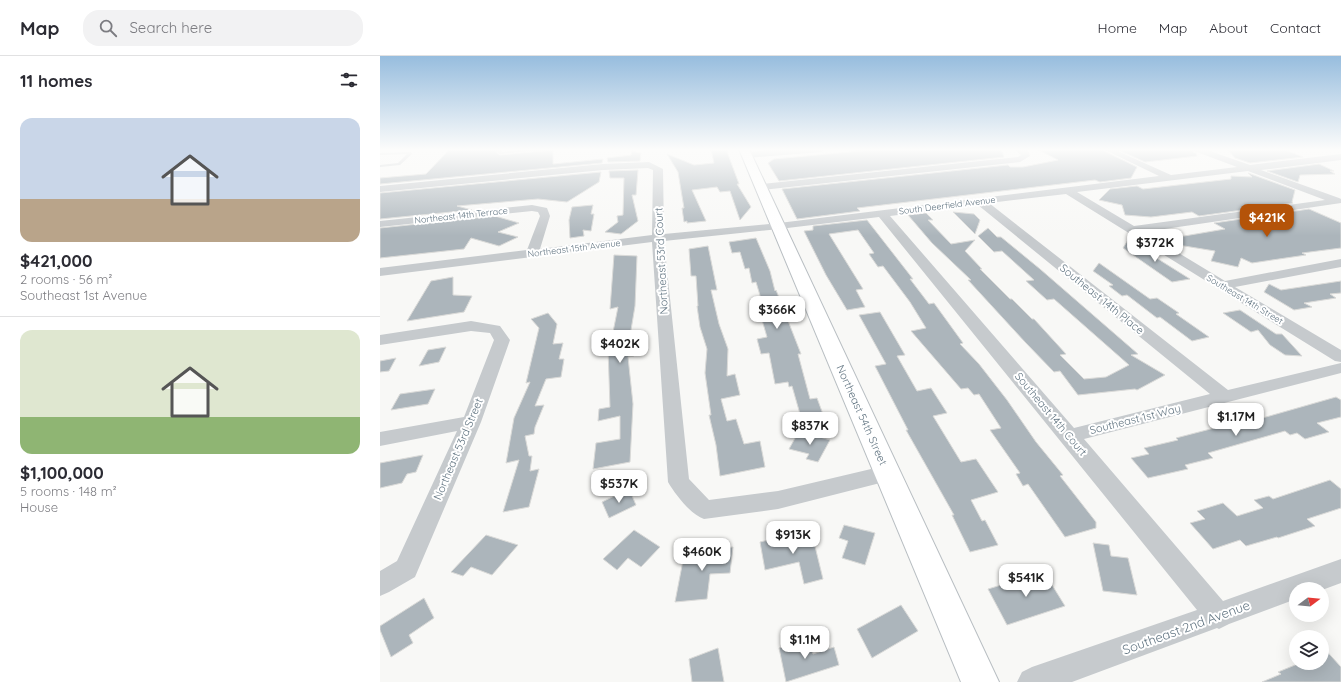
<!DOCTYPE html>
<meta charset="utf-8">
<style>
:root{--surface:#fff;--page:#f2f2f3;--text:#2b2b33;--muted:#7c7c81;--line:#e1e1e2;--accent:#b45309}
body{margin:0;font-family:Quicksand,sans-serif;background:var(--page);color:var(--text);height:100vh;display:flex;flex-direction:column;font-size:15px;white-space:nowrap}
*{box-sizing:border-box;margin:0}
p{font-size:13px;color:var(--muted)}
.icon{flex:none;width:22px;height:22px;fill:none;stroke:currentColor;stroke-width:2;stroke-linecap:round;stroke-linejoin:round}
.map{position:relative;flex:1;overflow:hidden}
.details{display:flex;flex-direction:column;background:var(--surface);width:380px}
.details>*{flex:none}
.needle{width:26px;rotate:74deg}
.controls{position:absolute;left:909px;top:526px;display:grid;gap:8px}
.controls a{display:grid;place-items:center;width:40px;height:40px;border-radius:50%;background:var(--surface);box-shadow:0 4px 16px #0002;font-size:20px}
.price{position:absolute;translate:-50% -34px;padding:0 9px;border-radius:8px;background:#fff;color:#222;font-size:13px;line-height:26px;filter:drop-shadow(0 1px 2px #0008)}
.price::after{content:'';position:absolute;left:50%;top:24px;width:12px;height:9px;margin-left:-6px;background:inherit;clip-path:polygon(0 0,100% 0,50% 100%)}
.price.on{background:var(--accent);color:#fff}
ul{padding:0;list-style:none}
li{display:grid;align-content:center;gap:8px;height:212px;padding:0 20px}
li+li{border-top:1px solid var(--line)}
li span{display:grid;place-items:center;height:124px;border-radius:12px;color:#555}
li>.icon{margin-inline-start:auto}
span .icon{width:72px;height:72px;fill:#fffc;stroke-width:1}
li b{font-size:17px}
h2{display:flex;justify-content:space-between;align-items:center;height:48px;padding:0 20px;font-size:17px}
header{display:flex;align-items:center;gap:24px;box-sizing:border-box;height:56px;padding:0 20px;background:var(--surface);border-bottom:1px solid var(--line)}
header strong{font-size:19px}
nav{display:flex;gap:22px;margin-inline-start:auto;font-size:14px}
.search{width:280px;height:36px;background:var(--page);display:flex;align-items:center;gap:10px;box-sizing:border-box;padding:0 14px;border-radius:16px;color:var(--muted);font-size:15px}
main{display:flex;flex:1;min-height:0}
.map>svg:first-child{display:block}
</style>
<header>
<strong>Map</strong>
<div class="search"><svg class="icon" aria-label="search" viewBox="0 0 24 24"><circle cx="10" cy="10" r="6"/><path d="M15 15l6 6"/></svg>Search here</div>
<nav><a>Home</a><a>Map</a><a>About</a><a>Contact</a></nav>
</header>
<main>
<section class="details">
<h2>11 homes<svg class="icon" aria-label="filters" viewBox="0 0 24 24"><path d="M4 7h16M4 17h16"/><circle cx="9" cy="7" r="2"/><circle cx="15" cy="17" r="2"/></svg></h2>
<ul>
<li><span style="background:linear-gradient(#c9d6e8 65%,#b9a48a 0)"><svg class="icon" aria-label="home" viewBox="0 0 24 24"><path d="M3 11l9-7 9 7M6 9v11h12V9"/></svg></span><div><b>$421,000</b><p>2 rooms · 56 m²</p><p>Southeast 1st Avenue</p></div></li>
<li><span style="background:linear-gradient(#dfe7d0 70%,#8fb573 0)"><svg class="icon" aria-label="home" viewBox="0 0 24 24"><path d="M3 11l9-7 9 7M6 9v11h12V9"/></svg></span><div><b>$1,100,000</b><p>5 rooms · 148 m²</p><p>House</p></div></li>
</ul>
</section>
<div class="map">
<svg width="961" height="626" viewBox="0 0 961 626">
<rect width="100%" height="100%" fill="#f8f8f6"/>
<!-- building -->
<path fill="#acb5bb" stroke="#dadad8" d="M70 93H117L116 96 120 99 171 94 173 93V108L223 103 222 107 0 128V122L46 118Z
M331 93H346L359 128H357L371 151 360 164 350 135 340 136 337 131 312 134 326 165 307 167V165L304 166 302 152H304L298 116 287 98 314 109 334 107Z
M501 93H621L624 101 399 125 388 107 394 103Z
M657 93H722V94L757 111 751 122 720 126 715 124 477 152 480 155 417 163 402 133 628 109 630 111H643L678 104Z
M736 93H812L813 96 816 97 817 100 765 106Z
M847 93H903L923 101 870 107 855 102Z
M252 95 261 97 260 105 228 106 227 102 251 99Z
M939 108 954 115H950L955 118 920 119 918 126 887 115Z
M258 114 256 139H252L258 165 241 178 225 176 238 166 237 160 243 159 244 122H230L229 115Z
M221 116 219 126 187 146 158 143 77 150 92 154 0 163V137Z
M868 117 915 134 912 146 913 147 819 160 812 156 771 161 745 159 742 149 719 144 730 133 757 130 763 133 851 123V120L872 121Z
M213 149 211 158H214L211 175 203 174 204 180 190 182 189 164 192 151Z
M929 153 961 167V192L922 197 926 199 872 207 861 202 858 211 831 205 835 195 786 187 781 184 845 173 834 167Z
M573 156 594 158 600 164 595 178Z
M546 157 553 164H548L571 188 595 184 585 195 602 213H600L630 243H632L652 263H654L686 298 680 299 704 323 726 321 749 309 674 243 667 244 646 225 654 224 622 195 614 196 598 180 608 172 617 181H621L660 213 758 298 751 299 785 319 757 334 755 333 698 339 680 315 674 316 645 286 588 224H591L552 187 528 159Z
M115 160 139 167 118 176 138 181 119 190 91 182 84 193 0 202V172Z
M487 164 533 223H530L549 248 554 247 583 287 580 288 599 308 627 344 656 386 683 419 680 420 716 466V472L685 481 648 428 643 430 636 418 640 417 610 374 621 372 599 338 594 339 588 332 581 333 531 275 546 272 530 246 503 210 498 211 489 198 494 197 478 174 449 178 483 233 476 234 485 251 467 254 446 219 424 175 433 174V170Z
M376 182 390 215 395 235 396 234 421 298H418L430 343 437 342 444 361 422 365 412 330 409 331 408 326 395 328 389 297 381 298 377 283 387 281 382 264 387 263 376 226 372 227 369 212 365 213 360 196 352 197 349 186Z
M748 184 786 208 810 223 792 226 743 192Z
M328 190 337 234H331L339 268 348 293 347 320 355 318 360 339 341 343 347 365 356 363 364 388 380 385 385 411 340 420 336 389 329 359H331L325 317 327 293 320 271 317 250H318L316 220H311L309 193Z
M234 199 257 200 255 250 250 280H255L254 300 248 301 253 348 250 406 213 413 216 387 240 383V360L218 365 219 353 230 351 228 292 230 291 238 251 230 253Z
M719 207 770 243 777 242 799 257 796 258 829 281 812 285 780 261 777 262 747 239 742 240 729 230 733 229 713 215Z
M73 221V239L92 240 84 256 27 265 51 225Z
M961 225V237L950 238 956 242 924 247 932 251 914 254 884 236 889 228 901 234Z
M860 254 896 278H902L922 300 905 299 890 289 878 274 871 276 843 257Z
M500 256 525 299 517 300 537 335 551 332 567 357 553 360 581 406 596 403 618 436 591 444 602 465 605 464 618 489 590 496 572 459H574L526 374H528L495 310 506 308 479 259Z
M168 257 177 268 173 288 183 287 179 303H184L181 321 166 323 155 350 164 349 155 371 154 378 145 380 149 400H152L150 415 159 413 149 451 123 456 139 404 126 407 134 362 150 326 146 327 159 272 151 263Z
M66 291 59 306 39 310 48 294Z
M16 302 9 315 0 316V305Z
M55 333 48 348 11 354 20 338Z
M956 341 961 344V361L937 367 949 376 925 383 917 377 910 379 905 375 828 397 833 402 805 409 808 413 768 422 751 402 769 398 764 392 798 384 796 382 869 363 872 365Z
M419 375 450 384 438 406 426 403 429 398 409 393Z
M43 399 36 416 27 418 22 427 0 432V407Z
M950 424 961 433V452L927 463 935 470 898 482 897 481 866 490 860 484 833 493 810 467 825 463 817 455 843 447 857 460 883 452 874 444 889 440 893 443Z
M249 433 256 449 229 462 222 446Z
M464 469 495 477 485 509 462 502 468 485 459 482Z
M254 474 280 491 261 511 248 502 237 514 223 503Z
M431 474 443 523 424 528 419 506 385 514 380 486Z
M106 479 138 489 112 519 91 511 83 520 71 516Z
M713 487 729 489 731 500 748 502 757 539 723 535Z
M353 491 350 517 330 518 327 543 295 546 305 494Z
M664 516 685 550 627 569 608 533Z
M44 542 54 562 29 579 33 587 11 601 0 574V570Z
M521 549 538 575 492 602 477 573Z
M429 582 433 598 454 591 459 609 406 626 399 592Z
M942 590 961 611V626H882L901 618 898 616 920 607H942Z
M338 592 344 626H312L309 603Z"/>
<g fill="none" stroke-linecap="round" stroke-linejoin="round">
<!-- secondary casing -->
<g stroke="#b8bec2" stroke-width="2">
<path id="secondary" d="M359 93H369L619 626H581Z"/>
</g>
<!-- lane -->
<path fill="#c6cacd" fill-rule="evenodd" d="M119 93H123L121 96 159 93H171L120 98 117 96Z
M31 96 32 98 20 109 0 111V109L18 107 27 98 0 99V97Z"/>
<!-- street -->
<path fill="#c6cacd" fill-rule="evenodd" d="M414 93H445L441 96 367 102 363 99 367 96Z
M634 93C640 92 649 92 650 100L640 106 381 134 376 131 381 128 638 101 641 99Z
M723 93H733L791 119 857 111 814 95 813 93H824L870 109 961 98V104L881 114 959 142 961 143V147L764 176 845 225 961 203V211L855 231 961 294V306L955 305 686 138 609 147 848 334 961 307V317L704 383 843 545 961 503V527L942 534 916 533V543L849 568 839 573 837 572 692 626H637L642 616 652 611 817 554 499 161 399 173 284 185 309 423 329 444 398 435 508 409 515 411 519 417 515 423 508 425 398 453 324 463C311 459 295 438 288 426L272 186 0 220V212L147 194 160 160 158 156 152 155 0 171V165L152 149 167 152 170 160 160 193 272 179 273 114 268 112 223 114 0 136V130L223 108 269 106 283 113 284 178 399 167 779 120ZM868 115 945 144 754 170 697 136ZM598 149 830 338 694 372 510 160Z
M91 265 120 270 130 284 101 366 35 521 9 536 0 540V515L17 505 77 375 0 390V376L84 361 114 284 110 277 91 275 0 289V279Z"/>
<!-- secondary -->
<use href="#secondary" fill="#fff" fill-rule="evenodd"/>
</g>
<!-- sky -->
<linearGradient id="sky" x2="0" y2="1"><stop stop-color="#97bdde"/><stop offset="0.52" stop-color="#fcfcfb"/><stop offset="1" stop-color="#fcfcfb" stop-opacity="0"/></linearGradient>
<rect width="961" height="180" fill="url(#sky)"/>
<g text-anchor="middle" dominant-baseline="central" stroke-width="4" stroke-linejoin="round" paint-order="stroke">
<!-- far-street labels -->
<g font-size="9" fill="#627582" stroke="#fff">
<text transform="translate(567 149) rotate(-7)">South Deerfield Avenue</text>
<text transform="translate(81 159) rotate(-6)">Northeast 14th Terrace</text>
<text transform="translate(194 192) rotate(-7)">Northeast 15th Avenue</text>
<text transform="translate(865 243) rotate(31)">Southeast 14th Street</text>
</g>
<!-- street labels -->
<g font-size="11" fill="#627582" stroke="#fff">
<text transform="translate(281 205) rotate(-93)">Northeast 53rd Court</text>
<text transform="translate(722 243) rotate(39)">Southeast 14th Place</text>
<text transform="translate(671 358) rotate(50)">Southeast 14th Court</text>
<text transform="translate(482 359) rotate(66)">Northeast 54th Street</text>
<text transform="translate(755 363) rotate(-14)">Southeast 1st Way</text>
<text transform="translate(78 393) rotate(-67)">Northeast 53rd Street</text>
</g>
<!-- near-street labels -->
<g font-size="13" fill="#627582" stroke="#fff">
<text transform="translate(806 571) rotate(-20)">Southeast 2nd Avenue</text>
</g>
</g>
</svg>
<div class="controls">
<a><svg class="needle" viewBox="-14 -14 28 28"><path d="M0-13l5 13h-10z" fill="#e53935"/><path d="M0 13l5-13h-10z" fill="#7c7c81"/></svg></a>
<a><svg class="icon" aria-label="layers" viewBox="0 0 24 24"><path d="M12 4l9 5-9 5-9-5zM3 14l9 5 9-5"/></svg></a>
</div>
<b class="price on" style="left:887px;top:182px">$421K</b>
<b class="price" style="left:775px;top:207px">$372K</b>
<b class="price" style="left:397px;top:274px">$366K</b>
<b class="price" style="left:240px;top:308px">$402K</b>
<b class="price" style="left:856px;top:381px">$1.17M</b>
<b class="price" style="left:430px;top:390px">$837K</b>
<b class="price" style="left:239px;top:448px">$537K</b>
<b class="price" style="left:413px;top:499px">$913K</b>
<b class="price" style="left:322px;top:516px">$460K</b>
<b class="price" style="left:646px;top:542px">$541K</b>
<b class="price" style="left:425px;top:604px">$1.1M</b>
</div>
</main>
